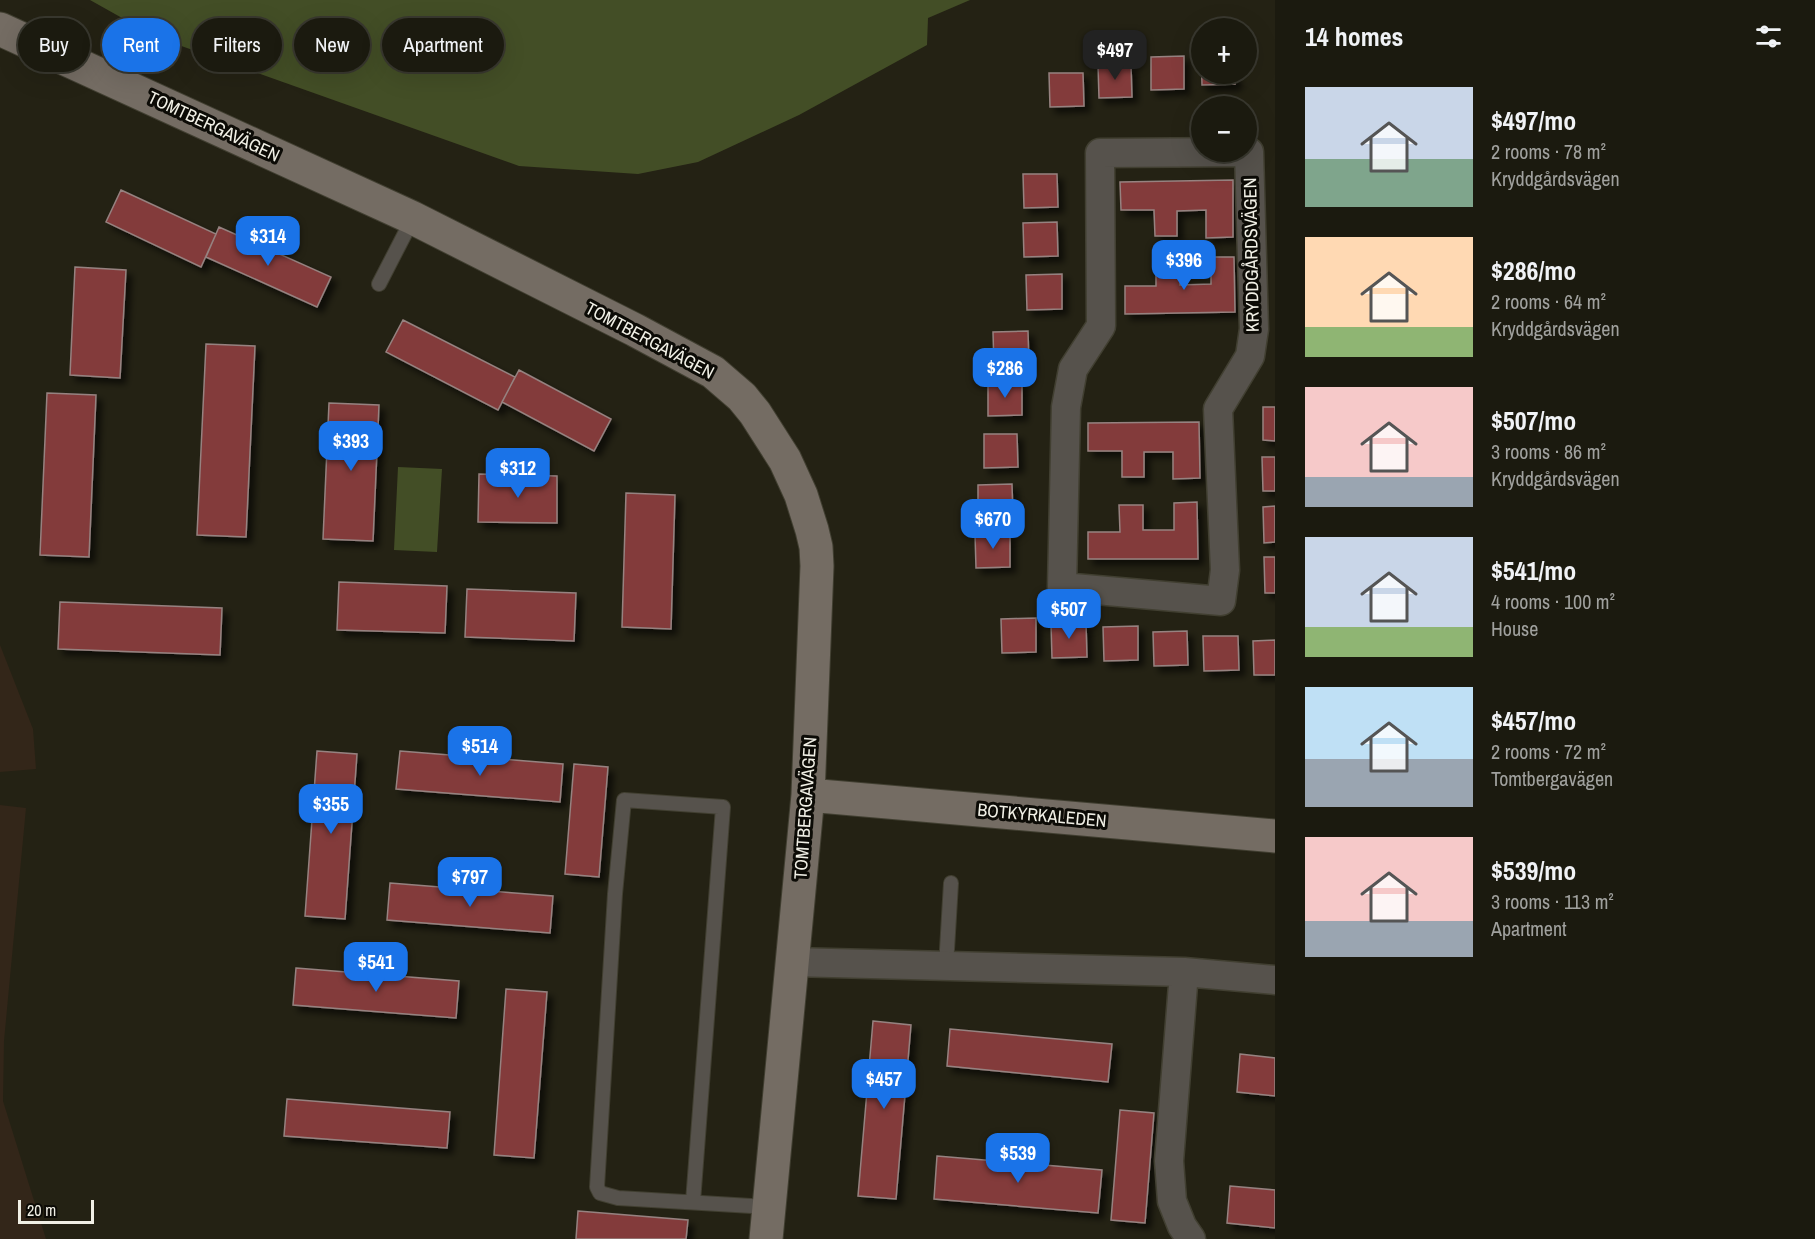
<!DOCTYPE html>
<meta charset="utf-8">
<style>
:root{--surface:#1b1a0f;--page:#242318;--text:#f1f3f6;--muted:#a0a19e;--line:#39382f;--accent:#1a73e8}
body{margin:0;font-family:"Archivo Narrow",sans-serif;background:var(--page);color:var(--text);height:100vh;display:flex;flex-direction:column;font-size:22px;white-space:nowrap}
*{box-sizing:border-box;margin:0}
p{font-size:20px;color:var(--muted)}
.icon{flex:none;width:33px;height:33px;fill:none;stroke:currentColor;stroke-width:2;stroke-linecap:round;stroke-linejoin:round}
.map{position:relative;flex:1;overflow:hidden}
.sheet{display:flex;flex-direction:column;background:var(--surface);width:540px}
.sheet>*{flex:none}
.hud{position:absolute;left:18px;top:18px;width:570px;height:54px;display:flex;gap:12px}
.tools{position:absolute;left:1191px;top:18px;display:grid;gap:12px}
.tools a{display:grid;place-items:center;width:66px;height:66px;border-radius:50%;background:var(--surface);box-shadow:0 6px 24px #0002,0 0 0 2px var(--line);font-size:30px}
.scale{position:absolute;left:18px;bottom:15px;width:76px;box-sizing:border-box;padding-left:6px;border:3px solid #f1f0e6;border-top:0;font-size:16px;line-height:21px;white-space:nowrap;color:#f1f0e6;-webkit-text-stroke:4px #0c0b06;paint-order:stroke}
.price{position:absolute;translate:-50% -51px;padding:0 14px;border-radius:12px;background:var(--accent);color:#fff;font-size:20px;line-height:39px;filter:drop-shadow(0 2px 3px #0008)}
.price::after{content:'';position:absolute;left:50%;top:36px;width:18px;height:14px;margin-left:-9px;background:inherit;clip-path:polygon(0 0,100% 0,50% 100%)}
.price.selected{background:#222;color:#fff}
ul{padding:0;list-style:none}
li{display:flex;align-items:center;gap:18px;height:150px;padding:0 30px}
li span{display:grid;place-items:center;flex:none;width:168px;height:120px;border-radius:0px;color:#555}
li>.icon{margin-inline-start:auto}
span .icon{width:72px;height:72px;fill:#fffc;stroke-width:1}
li b{font-size:26px}
h2{display:flex;justify-content:space-between;align-items:center;height:72px;padding:0 30px;font-size:26px}
.chip{padding:0 21px;border-radius:27px;background:var(--surface);box-shadow:0 6px 24px #0002,0 0 0 2px var(--line);font-size:21px;line-height:54px}
.chip.selected{background:var(--accent);color:#fff}
main{display:flex;flex:1;min-height:0}
.map>svg:first-child{display:block}
</style>
<main>
<div class="map">
<svg width="1275" height="1239" viewBox="0 0 1275 1239">
<defs>
<filter id="shadow"><feDropShadow dx="5.5" dy="5.5" stdDeviation="3" flood-color="#0009"/></filter>
</defs>
<rect width="100%" height="100%" fill="#242214"/>
<!-- education -->
<path fill="#332619" d="M0 645 33 729 36 769 0 772Z
M0 805 26 808 4 1041 3 1101 46 1239H0Z"/>
<!-- green -->
<path fill="#434e26" d="M90 0H970L928 18 927 45 799 115 698 162 638 174 519 166 156 37Z
M398 467 442 469 437 552 394 550Z"/>
<!-- building -->
<path fill="#833b3a" stroke="#968280" stroke-width="1.5" filter="url(#shadow)" d="M1201 52 1202 74H1235V84L1202 85Z
M1184 56V89L1151 90V57Z
M1098 65H1131L1132 97 1099 98Z
M1049 73H1083L1084 106 1050 107Z
M1023 174H1057L1058 207 1024 208Z
M1233 180V237L1206 238V210L1177 211V236H1155L1154 210H1121L1120 182Z
M121 190 216 234 201 267 106 222Z
M1057 222 1058 256 1024 257 1023 223Z
M219 227 331 277 317 307 206 257Z
M1211 257H1234L1235 312 1125 314V286H1156V259H1180V285L1211 284Z
M75 267 126 270 120 378 70 375Z
M1062 274V309L1027 310 1026 275Z
M403 320 515 377 498 410 386 352Z
M1028 331 1029 366H994L993 332Z
M206 344 255 346 246 537 197 535Z
M519 370 611 419 594 451 502 402Z
M988 382H1022V415L988 416Z
M47 393 96 395 89 557 40 555Z
M329 403 379 405 373 541 323 539Z
M1263 407H1275V441L1263 440Z
M1199 422 1200 478 1173 479V452H1144V477H1122V451H1088V423Z
M984 434H1017L1018 467 984 468Z
M1262 457H1275V491H1263Z
M479 474 557 476V523L478 522Z
M1012 484 1013 518 978 519V485Z
M626 493 675 495 671 629 622 627Z
M1197 502 1198 559H1088V532H1120L1119 505H1143V530H1174V503Z
M1275 506V542L1264 543 1263 507Z
M1010 533V567L976 568 975 534Z
M1264 557H1275V593H1265Z
M339 582 447 586 445 633 337 630Z
M467 589 576 593 574 641 465 637Z
M60 602 222 608 220 655 58 649Z
M1036 618V652L1002 653 1001 619Z
M1086 623 1087 657 1052 658 1051 624Z
M1138 626V660L1104 661 1103 627Z
M1187 631 1188 665 1154 666 1153 632Z
M1203 636H1238L1239 670 1204 671Z
M1275 640V675H1254L1253 641Z
M317 751 357 754 345 919 305 916Z
M400 751 563 764 560 802 396 789Z
M574 764 608 767 599 877 565 874Z
M390 883 553 896 550 933 387 920Z
M296 968 459 981 456 1018 293 1005Z
M506 989 547 992 534 1158 494 1155Z
M873 1021 911 1025 896 1199 858 1196Z
M950 1029 1112 1044 1108 1082 947 1066Z
M1240 1054 1275 1058V1096L1237 1092Z
M287 1099 450 1112 447 1148 284 1136Z
M1120 1110 1154 1113 1145 1223 1111 1220Z
M937 1156 1102 1170 1098 1213 934 1199Z
M1230 1186 1275 1190V1228L1227 1223Z
M578 1211 688 1220 686 1239H576Z"/>
<g fill="none" stroke-linecap="round" stroke-linejoin="round">
<!-- lane casing -->
<g stroke="#413f31" stroke-width="16">
<path id="lane" d="M379 284 413 218
M946 966 951 883
M693 1202 723 807 624 800 615 894 597 1187 600 1193 618 1198 769 1207"/>
</g>
<!-- street casing -->
<g stroke="#413f31" stroke-width="31">
<path id="street" d="M1249 152 1254 329 1250 356 1218 409 1225 570 1221 601 1062 587 1066 407 1073 369 1101 326 1100 153Z
M792 962 1184 972 1275 980
M1184 972 1169 1161 1172 1201 1182 1226 1191 1239"/>
</g>
<!-- secondary casing -->
<g stroke="#413f31" stroke-width="35">
<path id="secondary" d="M0 29 413 218 635 330 713 372 742 397 755 413 785 460 801 495 812 530 816 547 817 566 808 795 766 1239
M808 795 1275 836"/>
</g>
<!-- lane -->
<use href="#lane" stroke="#56524c" stroke-width="14"/>
<!-- street -->
<use href="#street" stroke="#56524c" stroke-width="28"/>
<!-- secondary -->
<use href="#secondary" stroke="#746c63" stroke-width="33"/>
</g>
<g text-anchor="middle" dominant-baseline="central" stroke-width="6" stroke-linejoin="round" paint-order="stroke">
<!-- street labels -->
<g font-size="18" fill="#f1f0e6" stroke="#0c0b06">
<text transform="translate(214 126) rotate(25)">TOMTBERGAVÄGEN</text>
<text transform="translate(1251 255) rotate(-91)">KRYDDGÅRDSVÄGEN</text>
<text transform="translate(650 340) rotate(28)">TOMTBERGAVÄGEN</text>
<text transform="translate(805 808) rotate(-86)">TOMTBERGAVÄGEN</text>
<text transform="translate(1042 815) rotate(5)">BOTKYRKALEDEN</text>
</g>
</g>
</svg>
<div class="tools">
<a>+</a>
<a>−</a>
</div>
<div class="scale">20 m</div>
<b class="price selected" style="left:1115px;top:81px">$497</b>
<b class="price" style="left:268px;top:267px">$314</b>
<b class="price" style="left:1184px;top:291px">$396</b>
<b class="price" style="left:1005px;top:399px">$286</b>
<b class="price" style="left:351px;top:472px">$393</b>
<b class="price" style="left:518px;top:499px">$312</b>
<b class="price" style="left:993px;top:550px">$670</b>
<b class="price" style="left:1069px;top:640px">$507</b>
<b class="price" style="left:480px;top:777px">$514</b>
<b class="price" style="left:331px;top:835px">$355</b>
<b class="price" style="left:470px;top:908px">$797</b>
<b class="price" style="left:376px;top:993px">$541</b>
<b class="price" style="left:884px;top:1110px">$457</b>
<b class="price" style="left:1018px;top:1184px">$539</b>
<div class="hud">
<a class="chip">Buy</a>
<a class="chip selected">Rent</a>
<a class="chip">Filters</a>
<a class="chip">New</a>
<a class="chip">Apartment</a>
</div>
</div>
<section class="sheet">
<h2>14 homes<svg class="icon" aria-label="filters" viewBox="0 0 24 24"><path d="M4 7h16M4 17h16"/><circle cx="9" cy="7" r="2"/><circle cx="15" cy="17" r="2"/></svg></h2>
<ul>
<li><span style="background:linear-gradient(#c9d6e8 60%,#7fa58c 0)"><svg class="icon" aria-label="home" viewBox="0 0 24 24"><path d="M3 11l9-7 9 7M6 9v11h12V9"/></svg></span><div><b>$497/mo</b><p>2 rooms · 78 m²</p><p>Kryddgårdsvägen</p></div></li>
<li><span style="background:linear-gradient(#ffd9b3 75%,#8fb573 0)"><svg class="icon" aria-label="home" viewBox="0 0 24 24"><path d="M3 11l9-7 9 7M6 9v11h12V9"/></svg></span><div><b>$286/mo</b><p>2 rooms · 64 m²</p><p>Kryddgårdsvägen</p></div></li>
<li><span style="background:linear-gradient(#f6c9c9 75%,#9aa5b1 0)"><svg class="icon" aria-label="home" viewBox="0 0 24 24"><path d="M3 11l9-7 9 7M6 9v11h12V9"/></svg></span><div><b>$507/mo</b><p>3 rooms · 86 m²</p><p>Kryddgårdsvägen</p></div></li>
<li><span style="background:linear-gradient(#c9d6e8 75%,#8fb573 0)"><svg class="icon" aria-label="home" viewBox="0 0 24 24"><path d="M3 11l9-7 9 7M6 9v11h12V9"/></svg></span><div><b>$541/mo</b><p>4 rooms · 100 m²</p><p>House</p></div></li>
<li><span style="background:linear-gradient(#bfe0f5 60%,#9aa5b1 0)"><svg class="icon" aria-label="home" viewBox="0 0 24 24"><path d="M3 11l9-7 9 7M6 9v11h12V9"/></svg></span><div><b>$457/mo</b><p>2 rooms · 72 m²</p><p>Tomtbergavägen</p></div></li>
<li><span style="background:linear-gradient(#f6c9c9 70%,#9aa5b1 0)"><svg class="icon" aria-label="home" viewBox="0 0 24 24"><path d="M3 11l9-7 9 7M6 9v11h12V9"/></svg></span><div><b>$539/mo</b><p>3 rooms · 113 m²</p><p>Apartment</p></div></li>
</ul>
</section>
</main>
